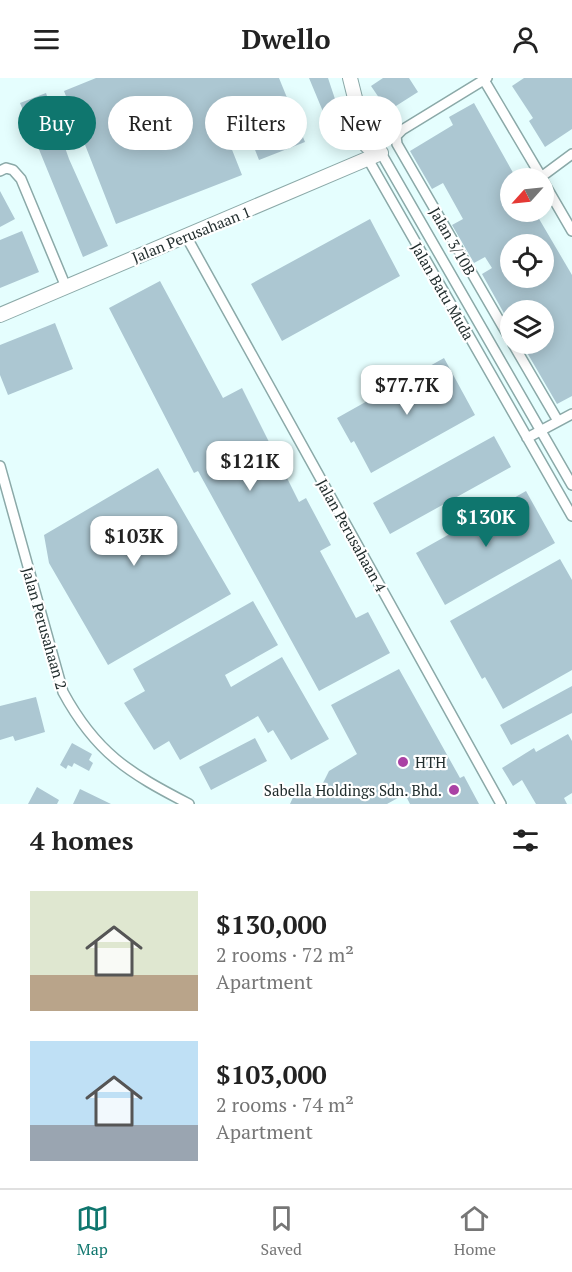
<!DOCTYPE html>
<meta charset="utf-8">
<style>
:root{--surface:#fff;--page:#f2f2f2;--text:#222;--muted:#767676;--line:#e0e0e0;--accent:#0f766e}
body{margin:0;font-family:"PT Serif",serif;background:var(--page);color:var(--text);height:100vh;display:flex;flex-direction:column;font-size:22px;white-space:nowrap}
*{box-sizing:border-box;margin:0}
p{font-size:20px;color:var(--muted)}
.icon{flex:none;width:33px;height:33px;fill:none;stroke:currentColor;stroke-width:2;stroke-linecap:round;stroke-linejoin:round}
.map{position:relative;height:726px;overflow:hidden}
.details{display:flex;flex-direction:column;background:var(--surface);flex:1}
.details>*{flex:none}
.top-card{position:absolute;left:18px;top:18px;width:537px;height:54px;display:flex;gap:12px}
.needle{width:39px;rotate:243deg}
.controls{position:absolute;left:500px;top:90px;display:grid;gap:12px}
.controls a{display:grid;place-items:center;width:54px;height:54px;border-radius:50%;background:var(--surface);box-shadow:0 3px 15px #0003;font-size:30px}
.price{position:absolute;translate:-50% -51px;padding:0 14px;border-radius:12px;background:#fff;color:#222;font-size:20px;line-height:39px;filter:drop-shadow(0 2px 3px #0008)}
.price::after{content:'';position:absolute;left:50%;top:36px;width:18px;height:14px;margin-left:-9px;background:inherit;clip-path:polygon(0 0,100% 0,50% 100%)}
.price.active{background:var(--accent);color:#fff}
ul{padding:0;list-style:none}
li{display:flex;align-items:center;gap:18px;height:150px;padding:0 30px}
li span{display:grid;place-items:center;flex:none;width:168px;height:120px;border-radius:0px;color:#555}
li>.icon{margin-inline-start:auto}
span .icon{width:72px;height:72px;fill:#fffc;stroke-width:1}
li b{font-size:26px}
h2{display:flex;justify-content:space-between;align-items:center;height:72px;padding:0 30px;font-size:26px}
.chip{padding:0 21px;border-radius:27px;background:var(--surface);box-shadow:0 3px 15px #0003;font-size:21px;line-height:54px}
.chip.active{background:var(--accent);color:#fff}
header{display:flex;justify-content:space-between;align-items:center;height:78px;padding:0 30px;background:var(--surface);font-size:27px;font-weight:700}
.menu{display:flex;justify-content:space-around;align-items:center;height:84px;border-top:2px solid var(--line);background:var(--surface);font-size:16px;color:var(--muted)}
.menu a{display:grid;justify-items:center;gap:3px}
.menu .active{color:var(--accent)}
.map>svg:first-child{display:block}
</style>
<header><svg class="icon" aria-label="menu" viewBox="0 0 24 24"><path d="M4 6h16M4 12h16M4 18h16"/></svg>Dwello<svg class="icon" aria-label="person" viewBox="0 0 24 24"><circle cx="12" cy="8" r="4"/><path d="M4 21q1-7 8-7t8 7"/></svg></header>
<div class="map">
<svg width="572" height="726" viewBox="0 0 572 726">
<rect width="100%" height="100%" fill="#e5fefe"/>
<!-- building -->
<path fill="#acc7d2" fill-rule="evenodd" d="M96 0H279L305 64 259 82 245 46 225 54 242 97 116 146 64 13Z
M309 0H328L338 30 324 36Z
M383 0H409L418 14 388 33 371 8Z
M524 0H572V51L545 69 529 43 533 40 512 8Z
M46 15 69 81 108 168 83 179 20 25Z
M474 25 516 100H510V134H535L572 197V318L557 326 522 266H543V232H510V246L482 196 492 190 485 179 474 185 452 147 463 141 443 105 432 111 410 73 453 47 449 39ZM510 166H543V200H510Z
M0 113 15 141 0 149Z
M370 141 400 198 282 263 251 206Z
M22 153 39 194 0 210V162Z
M160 203 223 320 242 310 299 424 306 420 331 467 320 473 356 540 368 534 390 575 319 613 198 393 194 395 109 230Z
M55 245 73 291 8 317 0 297V267Z
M444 280 475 337 371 395 354 363 351 365 337 340Z
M494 358 511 389 390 456 373 425Z
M158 390 231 516 108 587 49 485 44 457Z
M526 413 555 465 445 527 416 475Z
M560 481 572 502V592L503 631 485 599 482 601 450 543Z
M253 523 278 567 225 597 231 609 282 579 329 661 291 682 273 652 268 655 258 638 180 682 169 663 154 672 124 625 145 613 133 591Z
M399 591 460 700 464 698 479 726H410L405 716 387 726H290L295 715 299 717 302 712 316 719 329 693 357 676 331 627Z
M572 608V635L511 667 500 647Z
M36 619 45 654 15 663 13 658 0 662V628Z
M568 656 572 663V715L564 720 567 726H536L522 702 513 708 502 690 534 670 536 674Z
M255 660 267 683 211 712 199 689Z
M72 665 92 676 89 682 93 685 89 693 74 685 72 689 68 687 66 691 60 687Z
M37 709 59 722 57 726H28Z
M80 711 111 726H73Z"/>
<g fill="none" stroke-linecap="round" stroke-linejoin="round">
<!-- street casing -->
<g stroke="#8ba9a8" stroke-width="12">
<path id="street" d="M487 0 402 52 396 58 397 66 510 261
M484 2 542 100
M381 75 572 407
M368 81 572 438
M0 93 6 90 13 92 21 101 66 209
M541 99 572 76
M543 103 572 153
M186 158 501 726
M513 266 558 343
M527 360 572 336
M0 388 63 614C96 675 129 695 189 726"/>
</g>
<!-- secondary casing -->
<g stroke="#8ba9a8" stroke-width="16">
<path id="secondary" d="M350 0 367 68
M0 237 381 75 367 61"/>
</g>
<!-- street -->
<use href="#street" stroke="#fff" stroke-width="9"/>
<!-- secondary -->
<use href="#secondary" stroke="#fff" stroke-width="14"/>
</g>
<!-- markers -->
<g fill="#aa41a4" stroke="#fff" stroke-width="2">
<circle cx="403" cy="684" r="6"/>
<circle cx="454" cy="712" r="6"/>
</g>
<g text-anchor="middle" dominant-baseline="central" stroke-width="4.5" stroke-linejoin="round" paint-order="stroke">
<!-- street labels -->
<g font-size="15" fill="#222e2e" stroke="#fff">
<text transform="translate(191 156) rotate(-22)">Jalan Perusahaan 1</text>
<text transform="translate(453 163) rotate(60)">Jalan 3/10B</text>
<text transform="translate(443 213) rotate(60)">Jalan Batu Muda</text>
<text transform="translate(352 457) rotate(61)">Jalan Perusahaan 4</text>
<text transform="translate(45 550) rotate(74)">Jalan Perusahaan 2</text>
</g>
<!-- poi labels -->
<g font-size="15" fill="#222e2e" stroke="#fff" text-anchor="start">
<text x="415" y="684">HTH</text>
<text x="442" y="712" text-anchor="end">Sabella Holdings Sdn. Bhd.</text>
</g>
</g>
</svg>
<div class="controls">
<a><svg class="needle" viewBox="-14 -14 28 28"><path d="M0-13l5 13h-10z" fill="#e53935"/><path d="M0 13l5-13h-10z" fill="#767676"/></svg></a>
<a><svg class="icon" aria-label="locate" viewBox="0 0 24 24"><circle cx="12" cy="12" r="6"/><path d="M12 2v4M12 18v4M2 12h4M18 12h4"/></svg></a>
<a><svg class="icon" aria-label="layers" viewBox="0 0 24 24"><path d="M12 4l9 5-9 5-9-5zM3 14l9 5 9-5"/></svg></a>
</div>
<b class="price" style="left:407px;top:338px">$77.7K</b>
<b class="price" style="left:250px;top:414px">$121K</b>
<b class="price active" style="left:486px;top:470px">$130K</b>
<b class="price" style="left:134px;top:489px">$103K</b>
<div class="top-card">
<a class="chip active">Buy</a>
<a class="chip">Rent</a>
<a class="chip">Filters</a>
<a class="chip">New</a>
</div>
</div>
<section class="details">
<h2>4 homes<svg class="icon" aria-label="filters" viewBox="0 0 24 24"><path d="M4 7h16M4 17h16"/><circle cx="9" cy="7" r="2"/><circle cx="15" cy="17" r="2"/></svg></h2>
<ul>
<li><span style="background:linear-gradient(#dfe7d0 70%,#b9a48a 0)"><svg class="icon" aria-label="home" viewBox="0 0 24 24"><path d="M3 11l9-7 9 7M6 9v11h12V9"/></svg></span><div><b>$130,000</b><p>2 rooms · 72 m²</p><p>Apartment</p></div></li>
<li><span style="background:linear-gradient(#bfe0f5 70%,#9aa5b1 0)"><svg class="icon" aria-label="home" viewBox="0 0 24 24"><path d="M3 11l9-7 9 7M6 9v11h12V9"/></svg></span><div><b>$103,000</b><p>2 rooms · 74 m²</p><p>Apartment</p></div></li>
</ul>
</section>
<nav class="menu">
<a class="active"><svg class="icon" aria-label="map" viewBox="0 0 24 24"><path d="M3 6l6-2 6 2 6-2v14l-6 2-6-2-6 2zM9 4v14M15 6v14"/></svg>Map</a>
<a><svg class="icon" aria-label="saved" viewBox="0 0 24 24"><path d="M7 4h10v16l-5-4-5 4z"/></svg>Saved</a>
<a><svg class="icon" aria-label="home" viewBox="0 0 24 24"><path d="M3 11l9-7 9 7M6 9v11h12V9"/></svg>Home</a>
</nav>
